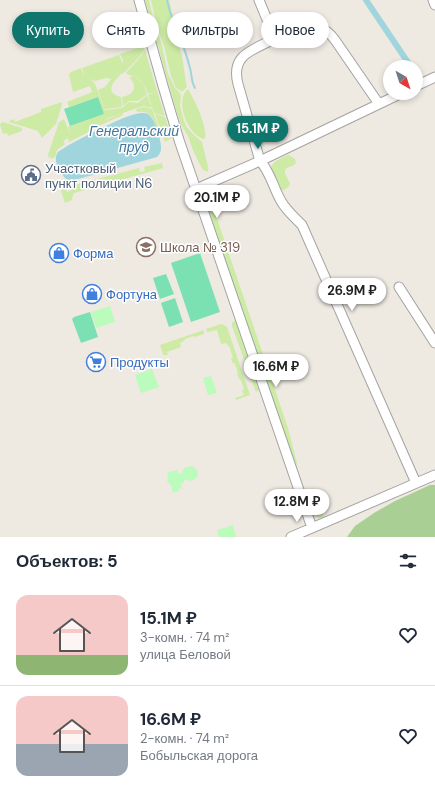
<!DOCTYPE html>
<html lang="ru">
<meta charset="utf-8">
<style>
:root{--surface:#fff;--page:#f2f2f3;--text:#1f2937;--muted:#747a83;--line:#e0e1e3;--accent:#0f766e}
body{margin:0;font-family:"DM Sans",sans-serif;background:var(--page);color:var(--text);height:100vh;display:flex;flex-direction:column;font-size:15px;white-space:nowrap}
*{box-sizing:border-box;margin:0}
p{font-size:13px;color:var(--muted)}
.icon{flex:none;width:22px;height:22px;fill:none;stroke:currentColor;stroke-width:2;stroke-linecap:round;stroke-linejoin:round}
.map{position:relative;height:537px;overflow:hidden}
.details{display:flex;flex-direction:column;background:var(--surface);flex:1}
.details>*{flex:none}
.top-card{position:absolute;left:12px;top:12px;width:411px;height:36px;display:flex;gap:8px}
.needle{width:26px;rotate:141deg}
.tools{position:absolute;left:383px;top:60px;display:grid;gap:8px}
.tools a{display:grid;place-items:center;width:40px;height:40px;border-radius:50%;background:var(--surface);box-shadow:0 2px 6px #0003;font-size:20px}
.price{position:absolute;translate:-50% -34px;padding:0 9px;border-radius:14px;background:#fff;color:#222;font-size:13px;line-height:26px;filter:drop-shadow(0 1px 2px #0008)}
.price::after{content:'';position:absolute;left:50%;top:24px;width:12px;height:9px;margin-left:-6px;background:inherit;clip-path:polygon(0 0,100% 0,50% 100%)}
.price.active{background:var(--accent);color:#fff}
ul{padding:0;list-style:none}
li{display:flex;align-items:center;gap:12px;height:100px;padding:0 16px}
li+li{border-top:1px solid var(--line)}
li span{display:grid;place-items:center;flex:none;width:112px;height:80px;border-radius:12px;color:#555}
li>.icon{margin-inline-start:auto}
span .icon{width:48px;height:48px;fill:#fffc;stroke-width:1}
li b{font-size:17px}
h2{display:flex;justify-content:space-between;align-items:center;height:48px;padding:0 16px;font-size:17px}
.tag{padding:0 14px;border-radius:18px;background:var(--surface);box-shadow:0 2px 6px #0003;font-size:14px;line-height:36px}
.tag.active{background:var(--accent);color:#fff}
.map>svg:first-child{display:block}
</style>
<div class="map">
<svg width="435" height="537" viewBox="0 0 435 537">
<rect width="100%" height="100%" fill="#eee9e1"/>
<!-- grass -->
<path fill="#cdeba5" d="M145 0H149L155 27 161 42 168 74 175 88 179 92 181 95 180 106 184 121 186 126 193 134 202 142 208 167V172L203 170 194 153 188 136 180 123 169 85Z
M151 0H169L174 20C172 23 171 25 172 29 173 36 177 42 180 49 184 62 184 74 187 87L183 91H181L176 88 171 76 165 50 157 26Z
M144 46 145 48 140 56 125 72H124V73L115 75 121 74C113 82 104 93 121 97L122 107 105 109 98 90 105 87 111 79 106 78 95 81 85 77 82 68 119 55 123 64V60L120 54Z
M145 50 157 91 148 94C145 86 142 81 135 77L143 84 147 94 138 101H129L123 106 122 97C128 96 134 93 134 86 134 83 131 79 129 77H134L127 74 126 73 141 56Z
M81 68C85 82 89 75 95 84L106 112V110L122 108 129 102 138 103 147 95 152 108 143 106 108 118 103 121 123 113V115L96 127 95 124 91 126 92 130 69 142 68 138 63 141 65 144 57 150 55 157 51 159V155L49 159 48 155 59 122 64 119 71 136 68 127 104 114 98 97 69 107 67 102 95 91 92 92 90 86 73 92 70 79 69 74 71 72Z
M188 89C195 101 207 125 205 138L204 139C188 135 174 101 188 89Z
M157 91 165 116 154 113 148 95Z
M62 102 61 108 56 124 42 138 38 131 9 122V121L14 119 15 122 41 112V109Z
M144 107 152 109 159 128 157 129C152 117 151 110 137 112L136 109Z
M155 114 165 117 172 138 165 142Z
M3 122 22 128V131L8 136 7 133 3 134 0 125 1 123Z
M289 155 295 159 296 163C293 167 288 166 285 170V173L290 184C288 188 284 191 280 190L271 168C273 161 282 157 289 155Z
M162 163 163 168 74 193 72 198V200L65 203 61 191 66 185 67 187 65 188 67 192 71 190 69 186 78 184 139 168 140 172 145 171 144 167Z
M211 201 288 428 298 467 291 455 211 219V218L210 217 205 203Z
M235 320 259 390 256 392 232 326V323Z
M221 324 224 325 227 327 250 395 236 400 235 398 244 395 242 390 244 389 241 380H240L237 374 238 373 235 364 232 362 231 358H233L230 348 226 343 221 344 217 330 207 332 206 329Z
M204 330V334L195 337 194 336 185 339V340L180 343 181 347 167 352 168 355H164L163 354 160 345Z
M315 503 324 517 319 518 313 514 308 506Z"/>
<!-- forest -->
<path fill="#aacf94" d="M430 485H435V537H347L355 526 374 513 395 501Z"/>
<!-- park -->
<path fill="#bbfbbc" d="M78 14 84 30 61 38 56 21Z
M110 306 115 322 96 328 91 312Z
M152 369 159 387 141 393 135 375Z
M211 376 217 393 208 395 203 378Z
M190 466C204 468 197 486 184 479V482L181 484 182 488 178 489 179 491 173 493 171 485 167 481 168 477 167 473 177 470 178 474 182 473 184 468Z
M233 525 236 537H219L217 530Z"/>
<!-- pitch -->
<path fill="#7ce1b2" d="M98 97 104 114 70 126 64 109Z
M200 253 220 312 191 322 171 263Z
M166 274 174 294 160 299 153 278Z
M175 298 183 322 169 327 161 303Z
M90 312 98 337 81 343 72 319 74 317Z"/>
<!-- water -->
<path fill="#a0d5de" d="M141 113C145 113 148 113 150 116 155 120 162 142 161 149 161 152 159 155 157 157L71 181 66 179C60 172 52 160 58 152 71 143 86 136 100 129 113 123 127 115 141 113Z"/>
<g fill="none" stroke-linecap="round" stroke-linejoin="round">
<!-- stream -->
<path stroke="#a0d5de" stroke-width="2" d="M167 0 170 12 173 20
M174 23C180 37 186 52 190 68 192 75 191 82 195 88"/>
<!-- canal -->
<path stroke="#a0d5de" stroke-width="6" d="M366 0 411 67
M416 75 419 79"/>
<!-- minor casing -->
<g stroke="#a3a3a3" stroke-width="11">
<path id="minor" d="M139 0 163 86 179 140 312 528
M259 0 275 39
M433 0 435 5
M416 86 435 77
M379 104 335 40C326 28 317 24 302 27 291 32 281 37 270 41 249 51 231 57 238 84L260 161C270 171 273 187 281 201 286 210 294 217 302 225L416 483
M196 189 260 161 402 93
M399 287 435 343
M291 537 435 475"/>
</g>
<!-- minor -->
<use href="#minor" stroke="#fff" stroke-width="9"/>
</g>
<!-- icons -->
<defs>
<g id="civic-ring" transform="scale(1)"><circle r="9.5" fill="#fff" stroke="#5c6f8a" stroke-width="1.5"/><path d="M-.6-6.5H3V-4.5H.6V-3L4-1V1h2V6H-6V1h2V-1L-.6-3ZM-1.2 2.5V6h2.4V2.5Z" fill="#5c6f8a"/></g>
<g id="school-ring" transform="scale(1)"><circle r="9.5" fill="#fff" stroke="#8d6e63" stroke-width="1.5"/><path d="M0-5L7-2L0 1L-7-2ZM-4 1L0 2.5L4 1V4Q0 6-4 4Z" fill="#8d6e63"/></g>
<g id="shop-ring" transform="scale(1)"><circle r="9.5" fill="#fff" stroke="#3f7fe0" stroke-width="1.5"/><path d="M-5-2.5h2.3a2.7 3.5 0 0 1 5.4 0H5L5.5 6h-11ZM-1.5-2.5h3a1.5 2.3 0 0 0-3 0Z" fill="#3f7fe0"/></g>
<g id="supermarket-ring" transform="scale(1)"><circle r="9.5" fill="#fff" stroke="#3f7fe0" stroke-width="1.5"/><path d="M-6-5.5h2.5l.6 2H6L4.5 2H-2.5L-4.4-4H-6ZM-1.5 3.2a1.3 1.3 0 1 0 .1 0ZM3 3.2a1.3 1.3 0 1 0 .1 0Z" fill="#3f7fe0"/></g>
</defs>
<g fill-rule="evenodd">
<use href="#civic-ring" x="31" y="175"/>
<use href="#school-ring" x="146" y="247"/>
<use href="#shop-ring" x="59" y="253"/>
<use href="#shop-ring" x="92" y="294"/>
<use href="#supermarket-ring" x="96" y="362"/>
</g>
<g text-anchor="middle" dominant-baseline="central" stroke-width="3" stroke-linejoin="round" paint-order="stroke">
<!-- service labels -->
<g font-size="13" fill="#4e5e75" stroke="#fff" text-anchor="start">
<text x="45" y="168">Участковый<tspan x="45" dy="15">пункт полиции N6</tspan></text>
</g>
<!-- education labels -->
<g font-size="13" fill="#785e54" stroke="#fff" text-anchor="start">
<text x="160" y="247">Школа № 319</text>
</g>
<!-- shop labels -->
<g font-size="13" fill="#366cbe" stroke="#fff" text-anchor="start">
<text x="73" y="253">Форма</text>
<text x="106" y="294">Фортуна</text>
<text x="110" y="362">Продукты</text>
</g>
<!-- water labels -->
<g font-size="14" font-style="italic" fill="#41779f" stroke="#fff">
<text x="134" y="131">Генеральский<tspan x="134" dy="16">пруд</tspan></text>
</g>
</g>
</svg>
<div class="tools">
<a><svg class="needle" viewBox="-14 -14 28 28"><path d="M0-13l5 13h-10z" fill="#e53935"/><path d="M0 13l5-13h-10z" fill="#747a83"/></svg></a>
</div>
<b class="price active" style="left:258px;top:150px">15.1M ₽</b>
<b class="price" style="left:217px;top:219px">20.1M ₽</b>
<b class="price" style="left:352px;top:312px">26.9M ₽</b>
<b class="price" style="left:276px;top:388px">16.6M ₽</b>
<b class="price" style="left:297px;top:523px">12.8M ₽</b>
<div class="top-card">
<a class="tag active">Купить</a>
<a class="tag">Снять</a>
<a class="tag">Фильтры</a>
<a class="tag">Новое</a>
</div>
</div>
<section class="details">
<h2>Объектов: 5<svg class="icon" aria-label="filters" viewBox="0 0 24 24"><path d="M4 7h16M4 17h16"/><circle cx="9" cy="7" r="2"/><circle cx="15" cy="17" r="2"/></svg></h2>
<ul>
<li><span style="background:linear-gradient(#f6c9c9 75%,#8fb573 0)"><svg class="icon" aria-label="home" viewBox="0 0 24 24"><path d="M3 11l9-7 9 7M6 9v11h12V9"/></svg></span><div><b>15.1M ₽</b><p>3-комн. · 74 m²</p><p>улица Беловой</p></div><svg class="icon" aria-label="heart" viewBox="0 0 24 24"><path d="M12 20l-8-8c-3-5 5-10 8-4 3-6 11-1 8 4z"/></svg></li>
<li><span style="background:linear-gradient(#f6c9c9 60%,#9aa5b1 0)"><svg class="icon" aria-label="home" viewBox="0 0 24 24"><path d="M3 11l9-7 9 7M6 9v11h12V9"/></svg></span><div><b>16.6M ₽</b><p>2-комн. · 74 m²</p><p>Бобыльская дорога</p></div><svg class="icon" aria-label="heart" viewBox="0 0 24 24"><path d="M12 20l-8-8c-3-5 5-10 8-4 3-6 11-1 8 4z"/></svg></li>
</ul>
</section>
